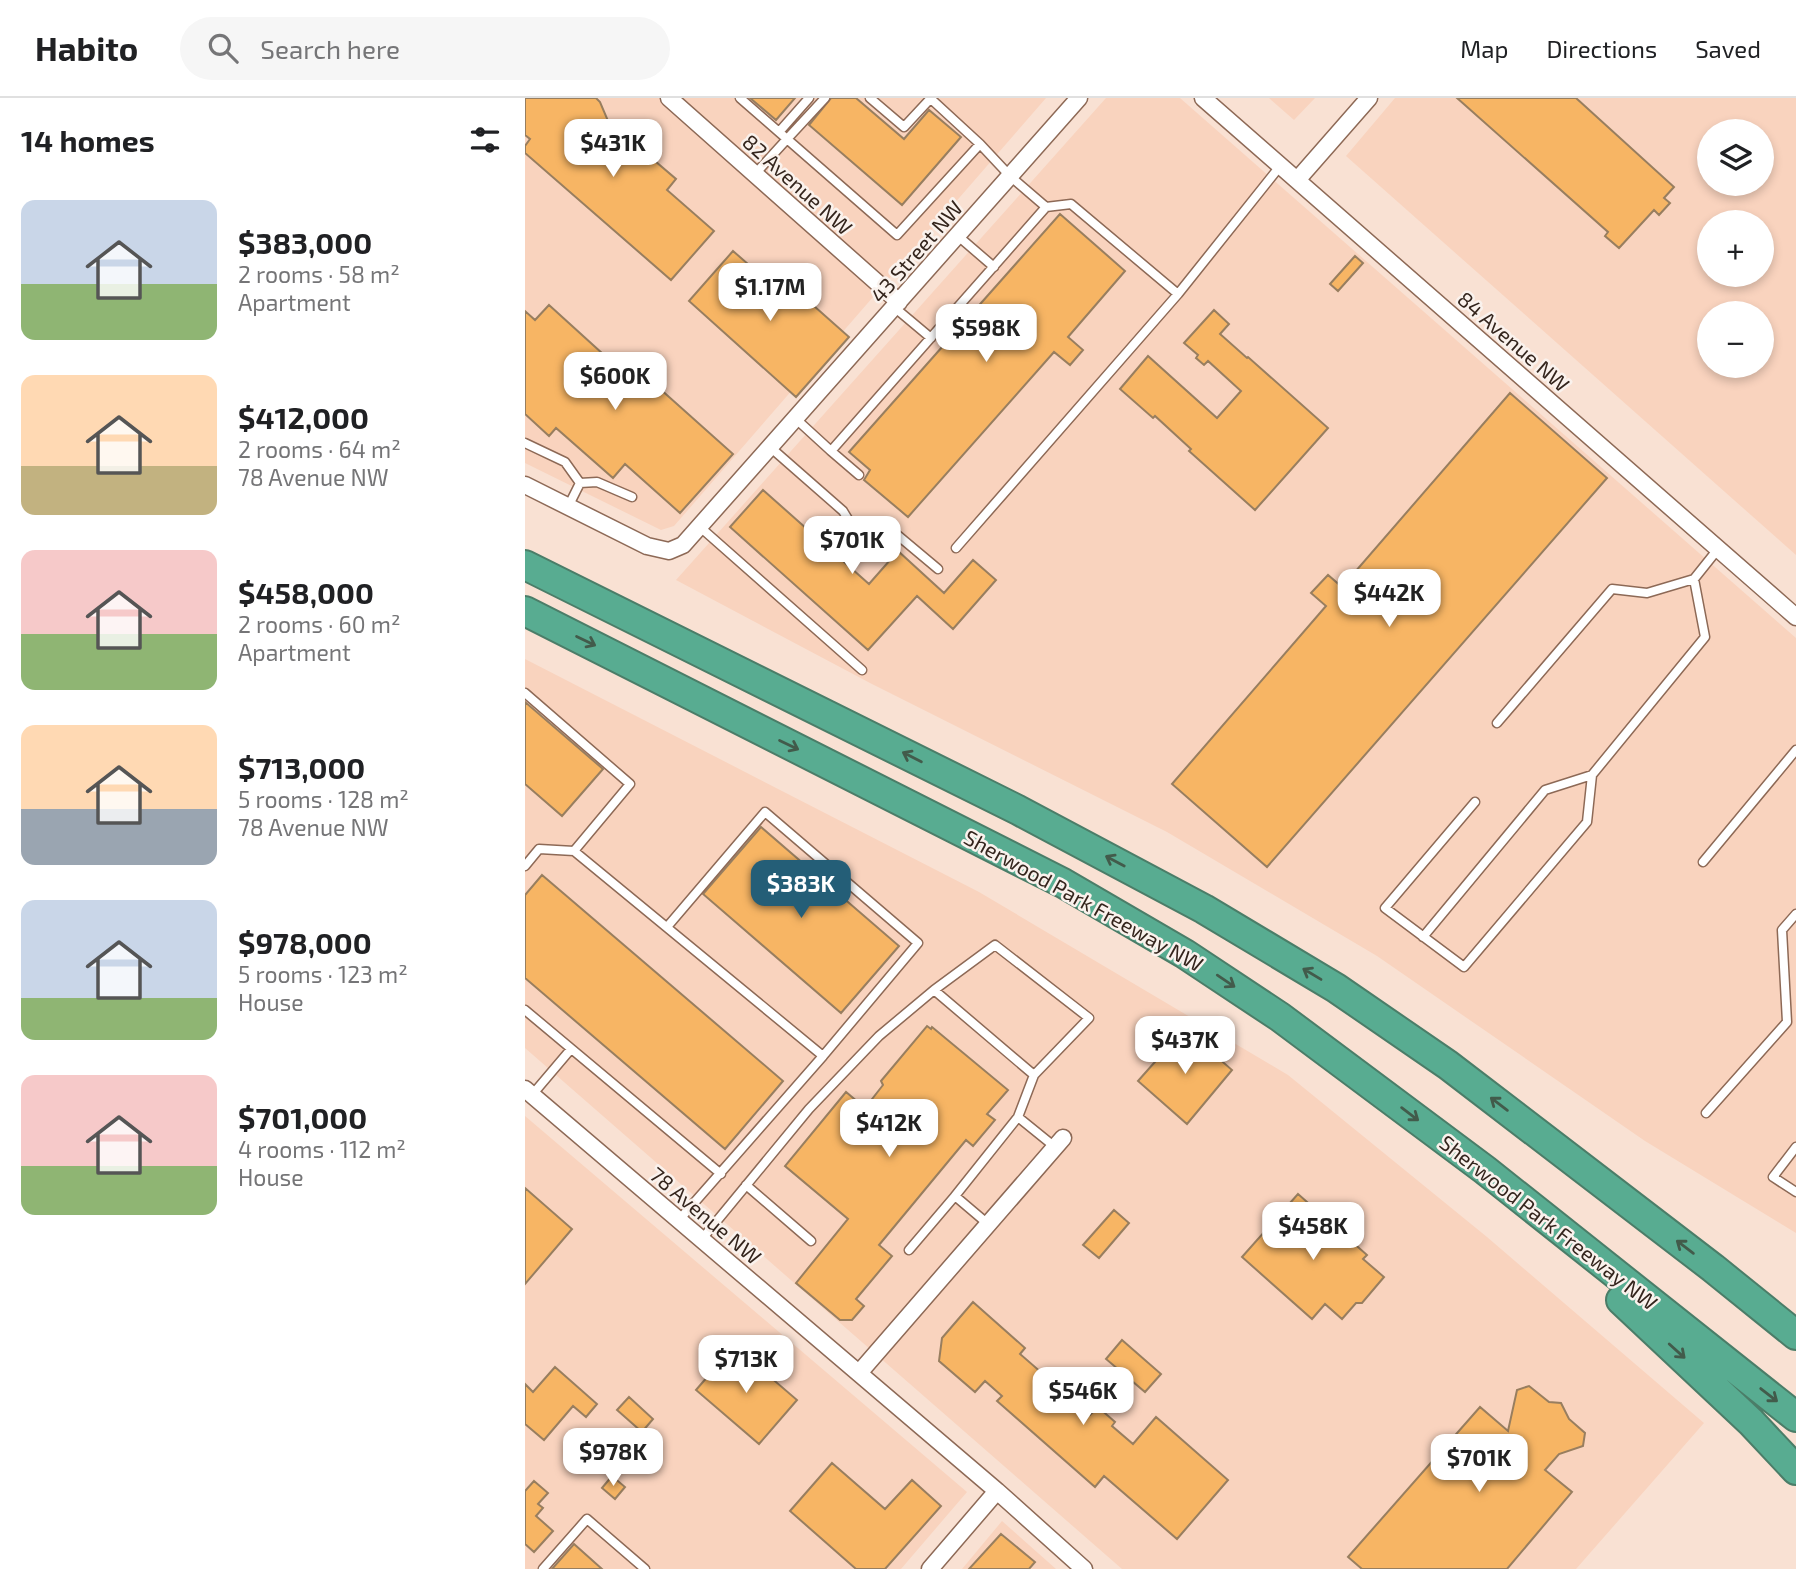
<!DOCTYPE html>
<meta charset="utf-8">
<style>
:root{--surface:#fff;--page:#f6f6f6;--text:#202124;--muted:#757577;--line:#e0e0e0;--accent:#245e77}
body{margin:0;font-family:"Exo 2",sans-serif;background:var(--page);color:var(--text);height:100vh;display:flex;flex-direction:column;font-size:26px;white-space:nowrap}
*{box-sizing:border-box;margin:0}
p{font-size:23px;color:var(--muted)}
.icon{flex:none;width:38px;height:38px;fill:none;stroke:currentColor;stroke-width:2;stroke-linecap:round;stroke-linejoin:round}
.map{position:relative;flex:1;overflow:hidden}
.drawer{display:flex;flex-direction:column;background:var(--surface);width:525px}
.drawer>*{flex:none}
.buttons{position:absolute;left:1172px;top:21px;display:grid;gap:14px}
.buttons a{display:grid;place-items:center;width:77px;height:77px;border-radius:50%;background:var(--surface);box-shadow:0 4px 10px #0003;font-size:35px}
.price{position:absolute;translate:-50% -60px;padding:0 16px;border-radius:14px;background:#fff;color:#222;font-size:23px;line-height:46px;filter:drop-shadow(0 2px 4px #0008)}
.price::after{content:'';position:absolute;left:50%;top:42px;width:21px;height:16px;margin-left:-10px;background:inherit;clip-path:polygon(0 0,100% 0,50% 100%)}
.price.on{background:var(--accent);color:#fff}
ul{padding:0;list-style:none}
li{display:flex;align-items:center;gap:21px;height:175px;padding:0 21px}
li span{display:grid;place-items:center;flex:none;width:196px;height:140px;border-radius:14px;color:#555}
li>.icon{margin-inline-start:auto}
span .icon{width:84px;height:84px;fill:#fffc;stroke-width:1}
li b{font-size:30px}
h2{display:flex;justify-content:space-between;align-items:center;height:84px;padding:0 21px;font-size:30px}
header{display:flex;align-items:center;gap:42px;box-sizing:border-box;height:98px;padding:0 35px;background:var(--surface);border-bottom:2px solid var(--line)}
header strong{font-size:33px}
nav{display:flex;gap:38px;margin-inline-start:auto;font-size:24px}
.search{width:490px;height:63px;background:var(--page);display:flex;align-items:center;gap:18px;box-sizing:border-box;padding:0 24px;border-radius:38px;color:var(--muted);font-size:26px}
main{display:flex;flex:1;min-height:0}
.map>svg:first-child{display:block}
</style>
<header>
<strong>Habito</strong>
<div class="search"><svg class="icon" aria-label="search" viewBox="0 0 24 24"><circle cx="10" cy="10" r="6"/><path d="M15 15l6 6"/></svg>Search here</div>
<nav><a>Map</a><a>Directions</a><a>Saved</a></nav>
</header>
<main>
<section class="drawer">
<h2>14 homes<svg class="icon" aria-label="filters" viewBox="0 0 24 24"><path d="M4 7h16M4 17h16"/><circle cx="9" cy="7" r="2"/><circle cx="15" cy="17" r="2"/></svg></h2>
<ul>
<li><span style="background:linear-gradient(#c9d6e8 60%,#8fb573 0)"><svg class="icon" aria-label="home" viewBox="0 0 24 24"><path d="M3 11l9-7 9 7M6 9v11h12V9"/></svg></span><div><b>$383,000</b><p>2 rooms · 58 m²</p><p>Apartment</p></div></li>
<li><span style="background:linear-gradient(#ffd9b3 65%,#c2b280 0)"><svg class="icon" aria-label="home" viewBox="0 0 24 24"><path d="M3 11l9-7 9 7M6 9v11h12V9"/></svg></span><div><b>$412,000</b><p>2 rooms · 64 m²</p><p>78 Avenue NW</p></div></li>
<li><span style="background:linear-gradient(#f6c9c9 60%,#8fb573 0)"><svg class="icon" aria-label="home" viewBox="0 0 24 24"><path d="M3 11l9-7 9 7M6 9v11h12V9"/></svg></span><div><b>$458,000</b><p>2 rooms · 60 m²</p><p>Apartment</p></div></li>
<li><span style="background:linear-gradient(#ffd9b3 60%,#9aa5b1 0)"><svg class="icon" aria-label="home" viewBox="0 0 24 24"><path d="M3 11l9-7 9 7M6 9v11h12V9"/></svg></span><div><b>$713,000</b><p>5 rooms · 128 m²</p><p>78 Avenue NW</p></div></li>
<li><span style="background:linear-gradient(#c9d6e8 70%,#8fb573 0)"><svg class="icon" aria-label="home" viewBox="0 0 24 24"><path d="M3 11l9-7 9 7M6 9v11h12V9"/></svg></span><div><b>$978,000</b><p>5 rooms · 123 m²</p><p>House</p></div></li>
<li><span style="background:linear-gradient(#f6c9c9 65%,#8fb573 0)"><svg class="icon" aria-label="home" viewBox="0 0 24 24"><path d="M3 11l9-7 9 7M6 9v11h12V9"/></svg></span><div><b>$701,000</b><p>4 rooms · 112 m²</p><p>House</p></div></li>
</ul>
</section>
<div class="map">
<svg width="1271" height="1471" viewBox="0 0 1271 1471">
<rect width="100%" height="100%" fill="#f9e1d3"/>
<!-- built -->
<path fill="#f9d3be" fill-rule="evenodd" d="M0 0H521L149 428 136 432 0 365Z
M581 0H655L1271 540V1135L1120 1043 852 858 642 734 345 585 151 482Z
M744 0H790L769 22Z
M870 0H1271V457L821 58ZM1185 33H1237V86H1185ZM1185 124H1237V177H1185ZM1185 215H1237V268H1185Z
M0 561 454 794 763 977 962 1139 1179 1325 1051 1471H597L0 950Z
M0 1018 442 1394 376 1471H0Z
M477 1423 531 1471H437Z"/>
<!-- building -->
<path fill="#f7b564" stroke="#987e5f" stroke-width="2" d="M0 0H71L75 4 83 23 151 81 142 92 189 133 146 182 0 55V48L5 41 0 37Z
M225 0H270L251 22Z
M306 0H331L379 41 404 12 436 39 377 107 284 27Z
M932 0H1051L1149 89 1139 100 1145 105 1134 117 1129 112 1094 150 1080 138 1083 134Z
M535 116 600 173 543 239 558 252 545 267 529 254 383 419 339 382 345 372 324 354Z
M208 153 255 194 263 185 324 239 271 299 164 203Z
M830 158 838 165 813 193 805 186Z
M24 207 89 266 97 257 208 356 155 415 100 366 88 380 31 330 24 338 0 316V213L10 222Z
M689 212 704 226 695 236 722 260 723 259 803 330 730 412 664 353 666 351 630 318 628 320 595 291 623 258 692 320 716 293 683 263 679 267 671 260 673 257 659 245Z
M985 295 1082 380 742 769 647 686 801 508 786 495 803 477 817 489Z
M238 392 344 486 373 453 419 495 448 462 471 482 428 531 392 498 343 552 205 429Z
M0 604 78 671 37 718 0 686Z
M236 729 374 848 316 915 178 796Z
M17 777 258 983 200 1051 0 880V797Z
M402 928 406 931 407 929 483 992 462 1016 470 1022 448 1048 441 1042 354 1147 367 1158 331 1201 339 1208 327 1222H315L271 1185 323 1121 260 1068 321 994 340 1010 358 987 356 983Z
M666 936 707 972 662 1026 613 983 653 938Z
M0 1090 47 1131 0 1186Z
M773 1096 842 1157 838 1161 859 1179 837 1205H831L817 1221 800 1206 787 1221 717 1159Z
M589 1112 604 1125 574 1160 558 1147Z
M448 1204 500 1250 495 1256 565 1317 573 1309 590 1324 587 1328 608 1346 631 1319 703 1382 652 1441 579 1378 570 1389 472 1303 477 1298 460 1283 450 1294 414 1263 417 1240Z
M597 1242 636 1276 620 1294 581 1261Z
M209 1248 272 1302 234 1346 171 1292Z
M30 1269 72 1306 61 1319 48 1308 19 1342 0 1326V1286L8 1294Z
M1004 1288 1024 1304 1036 1305 1044 1321 1060 1335 1058 1348 1034 1356 1020 1372 1047 1394 982 1471H837L823 1459 955 1309 983 1333 992 1292Z
M104 1299 128 1321 117 1334 92 1312Z
M307 1365 360 1411 387 1382 416 1408 360 1471H331L265 1413Z
M87 1378 100 1389 90 1401 77 1390Z
M9 1383 23 1395 13 1406 18 1410 11 1418 28 1433 9 1454 0 1446V1393Z
M476 1436 510 1464 504 1471H444Z
M49 1446 77 1471H27Z"/>
<g fill="none" stroke-linecap="round" stroke-linejoin="round">
<!-- lane casing -->
<g stroke="#8d6956" stroke-width="11">
<path id="lane" d="M215 0 262 41 230 76
M345 0 379 29 406 0
M405 0 455 46
M254 34 284 0
M521 109 546 106 653 196 756 67
M433 138 469 169
M369 209 406 240
M271 321 306 353 521 109 485 78 455 46 372 137 262 41 300 0
M0 345 40 364 55 385 43 409
M245 349 318 413 332 436 353 454 370 435 413 471
M306 353 334 377
M55 385 72 384 107 399
M175 429 337 572
M431 450 653 196
M0 595 105 686 49 753 298 958 393 845 240 714 142 829
M972 625 1087 491 1122 495 1169 481 1193 451
M950 704 860 810 939 869 1062 724 1067 677 1180 539 1169 481
M1178 764 1271 652
M0 768 14 751 49 753
M898 839 1020 692 1067 677
M409 892 470 847 564 920 509 977
M0 912 196 1076
M7 997 46 951
M1181 1015 1262 924 1257 832 1271 816
M1271 1049 1248 1079 1271 1094
M221 1087 286 1143
M430 1098 493 1019 530 1049
M154 1122 298 958
M177 1141 284 1011 354 938 409 892 509 977 493 1019
M384 1152 430 1098 463 1126
M18 1471 62 1421 120 1471"/>
</g>
<!-- street casing -->
<g stroke="#8d6956" stroke-width="19">
<path id="street" d="M144 0 374 204
M678 0 1271 519
M773 81 844 0
M0 387 122 448 144 453 158 447 554 0
M0 991 472 1393 559 1471
M334 1275 538 1040
M405 1471 472 1393"/>
</g>
<!-- highway casing -->
<g stroke="#4b7d68" stroke-width="32">
<path id="highway" d="M0 467 493 712 679 811 811 890 923 967 1188 1170 1271 1237
M0 513 538 785 660 856 755 919 960 1072 1271 1319
M1096 1202 1226 1324 1271 1372"/>
</g>
<!-- lane -->
<use href="#lane" stroke="#fff" stroke-width="8"/>
<!-- street -->
<use href="#street" stroke="#fff" stroke-width="16"/>
<!-- highway -->
<use href="#highway" stroke="#58ac91" stroke-width="28"/>
</g>
<!-- one-way arrows -->
<defs><path id="oneway-shaft" d="M-6 0H5M1.5-3L5.5 0L1.5 3" fill="none" stroke-width="1.6" stroke-linecap="round" stroke-linejoin="round" transform="scale(1.75)"/></defs>
<g stroke="#425b4b">
<use href="#oneway-shaft" transform="translate(61 543) rotate(26)"/>
<use href="#oneway-shaft" transform="translate(264 647) rotate(26)"/>
<use href="#oneway-shaft" transform="translate(387 659) rotate(-153)"/>
<use href="#oneway-shaft" transform="translate(590 763) rotate(-152)"/>
<use href="#oneway-shaft" transform="translate(787 876) rotate(-149)"/>
<use href="#oneway-shaft" transform="translate(701 883) rotate(34)"/>
<use href="#oneway-shaft" transform="translate(974 1006) rotate(-143)"/>
<use href="#oneway-shaft" transform="translate(885 1016) rotate(37)"/>
<use href="#oneway-shaft" transform="translate(1160 1149) rotate(-143)"/>
<use href="#oneway-shaft" transform="translate(1152 1253) rotate(42)"/>
<use href="#oneway-shaft" transform="translate(1244 1297) rotate(38)"/>
</g>
<g text-anchor="middle" dominant-baseline="central" stroke-width="5" stroke-linejoin="round" paint-order="stroke">
<!-- street labels -->
<g font-size="21" fill="#34251d" stroke="#faf2ed">
<text transform="translate(273 86) rotate(42)">82 Avenue NW</text>
<text transform="translate(391 153) rotate(-49)">43 Street NW</text>
<text transform="translate(989 243) rotate(41)">84 Avenue NW</text>
<text transform="translate(559 802) rotate(29)">Sherwood Park Freeway NW</text>
<text transform="translate(181 1117) rotate(40)">78 Avenue NW</text>
<text transform="translate(1024 1124) rotate(38)">Sherwood Park Freeway NW</text>
</g>
</g>
</svg>
<div class="buttons">
<a><svg class="icon" aria-label="layers" viewBox="0 0 24 24"><path d="M12 4l9 5-9 5-9-5zM3 14l9 5 9-5"/></svg></a>
<a>+</a>
<a>−</a>
</div>
<b class="price" style="left:88px;top:81px">$431K</b>
<b class="price" style="left:245px;top:225px">$1.17M</b>
<b class="price" style="left:461px;top:266px">$598K</b>
<b class="price" style="left:90px;top:314px">$600K</b>
<b class="price" style="left:327px;top:478px">$701K</b>
<b class="price" style="left:864px;top:531px">$442K</b>
<b class="price on" style="left:276px;top:822px">$383K</b>
<b class="price" style="left:660px;top:978px">$437K</b>
<b class="price" style="left:364px;top:1061px">$412K</b>
<b class="price" style="left:788px;top:1164px">$458K</b>
<b class="price" style="left:221px;top:1297px">$713K</b>
<b class="price" style="left:558px;top:1329px">$546K</b>
<b class="price" style="left:88px;top:1390px">$978K</b>
<b class="price" style="left:954px;top:1396px">$701K</b>
</div>
</main>
